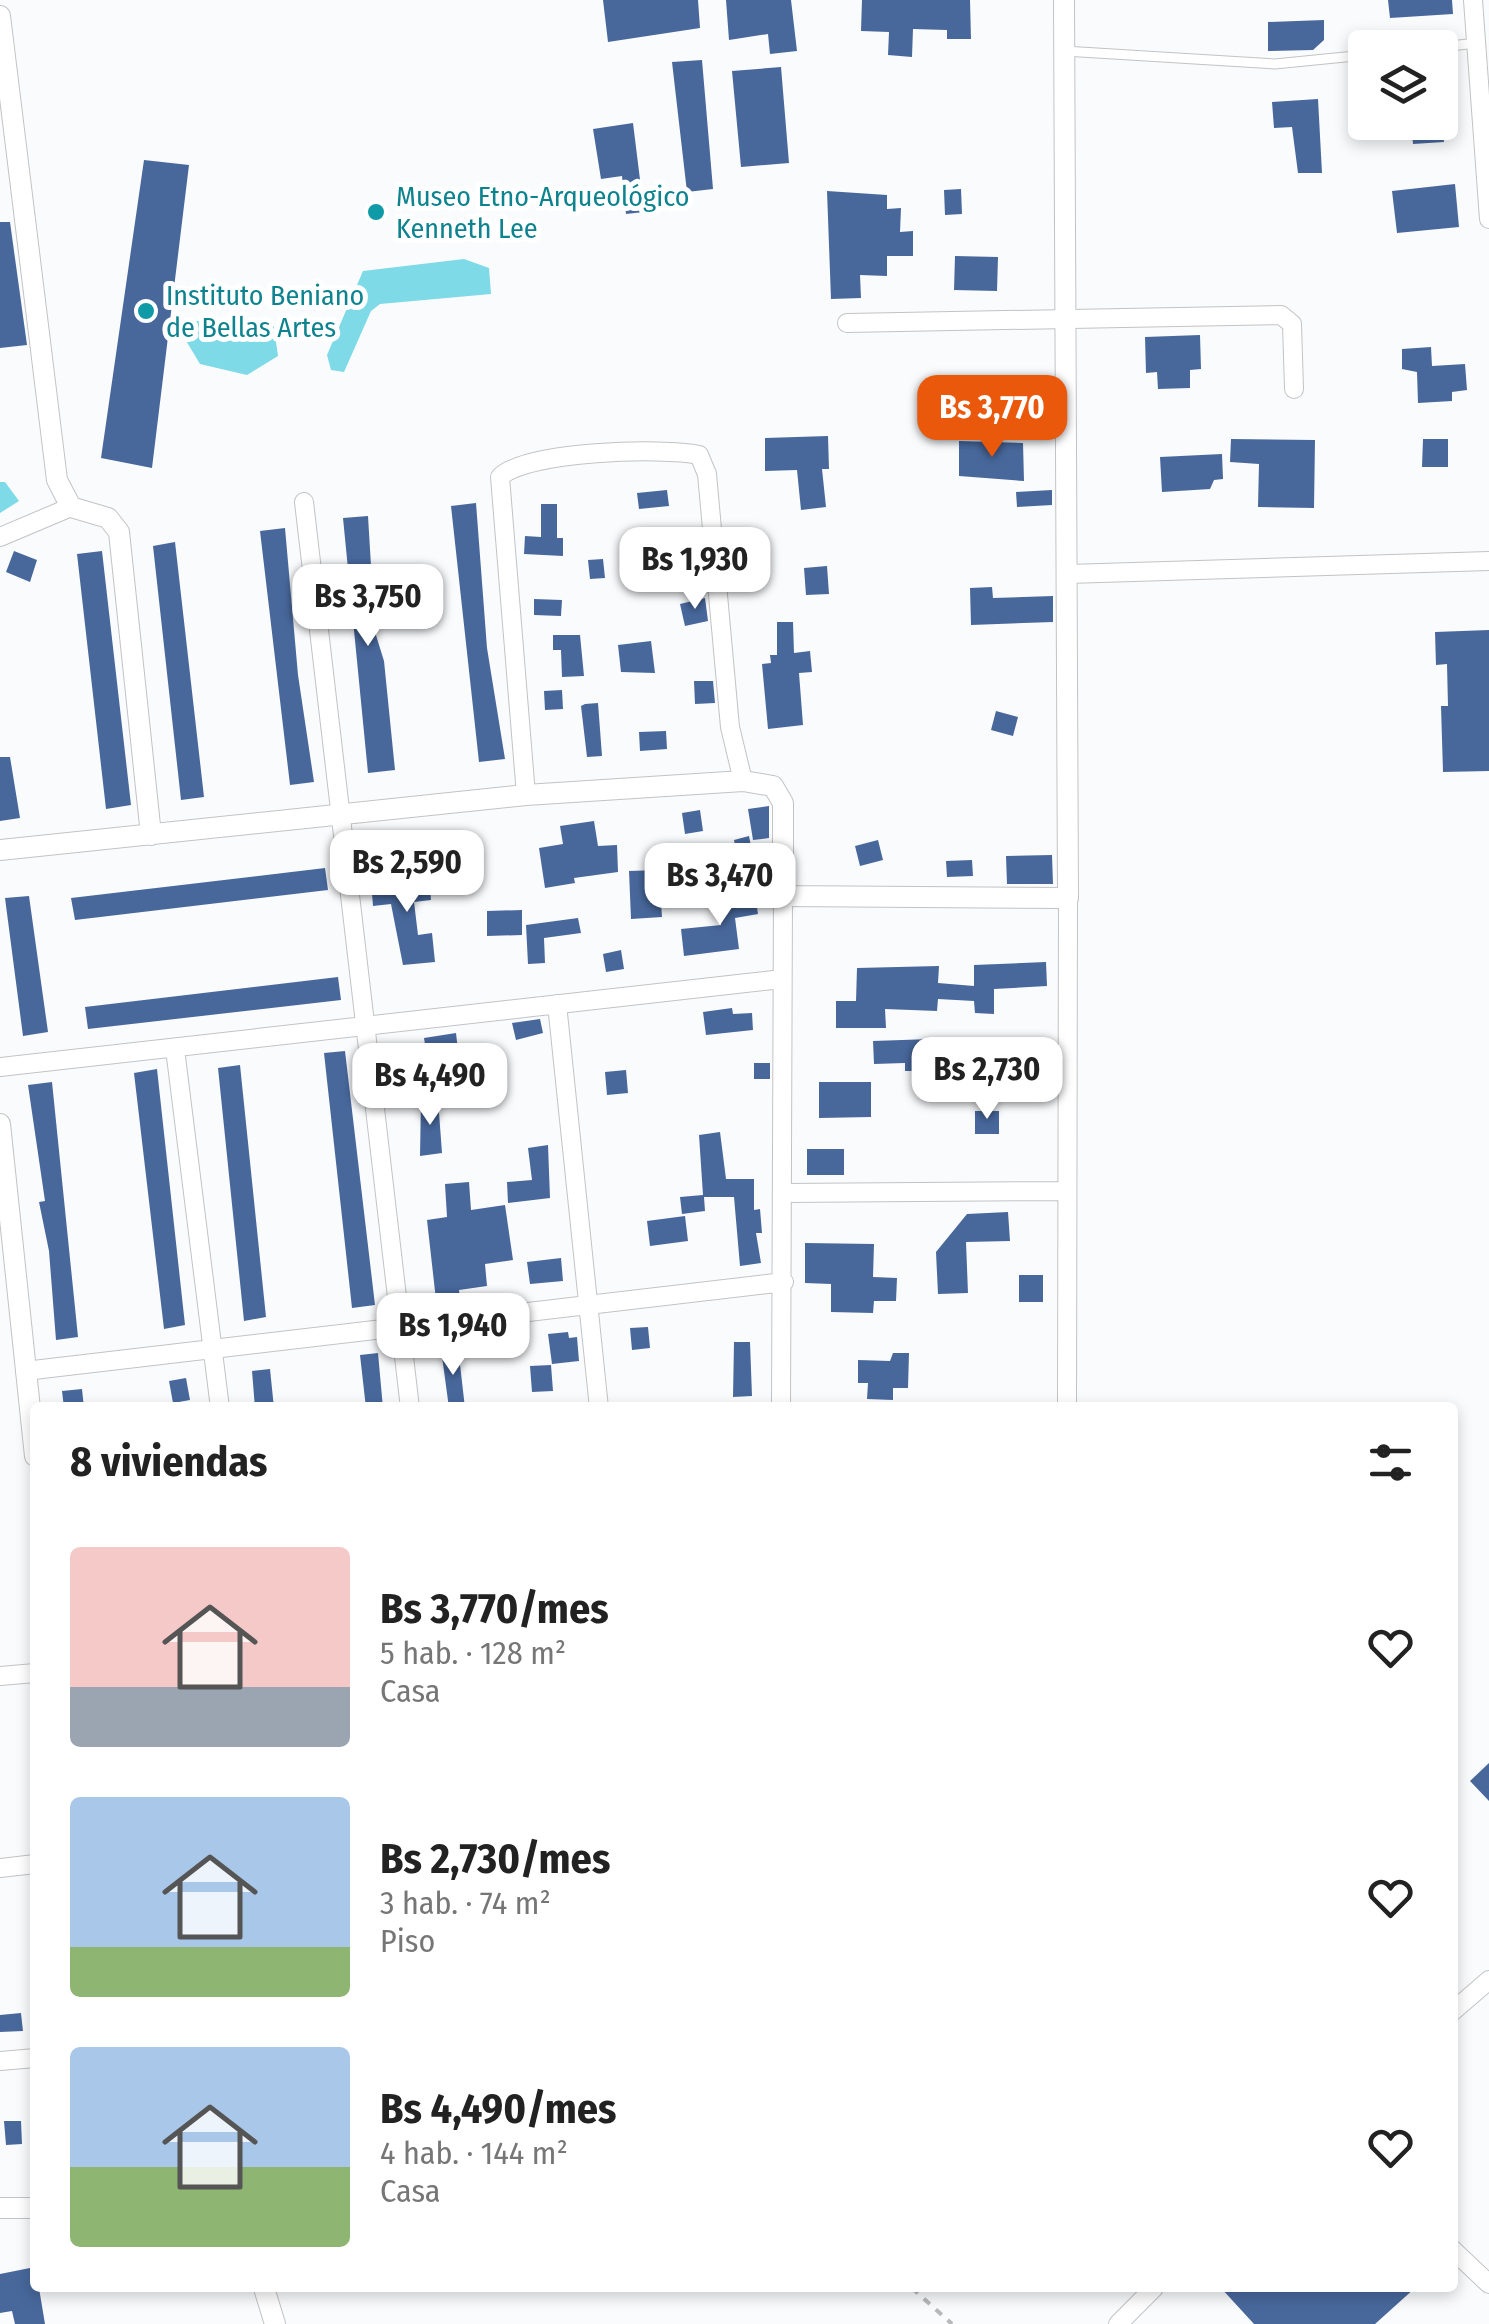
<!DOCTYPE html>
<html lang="es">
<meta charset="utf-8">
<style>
:root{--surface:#fff;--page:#f2f2f2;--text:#222;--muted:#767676;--accent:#ea580c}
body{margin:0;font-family:"Fira Sans Condensed",sans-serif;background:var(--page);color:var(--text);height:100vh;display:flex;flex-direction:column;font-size:38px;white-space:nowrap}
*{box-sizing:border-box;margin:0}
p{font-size:32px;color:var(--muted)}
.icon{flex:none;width:55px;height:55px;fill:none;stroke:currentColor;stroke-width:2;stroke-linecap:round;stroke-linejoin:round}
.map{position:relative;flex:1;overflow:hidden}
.side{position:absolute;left:30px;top:1402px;width:1428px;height:890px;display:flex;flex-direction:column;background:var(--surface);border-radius:10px;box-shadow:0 5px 15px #0003}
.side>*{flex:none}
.buttons{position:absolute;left:1348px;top:30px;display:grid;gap:20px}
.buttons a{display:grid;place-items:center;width:110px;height:110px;border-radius:10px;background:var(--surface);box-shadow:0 5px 15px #0003;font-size:50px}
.price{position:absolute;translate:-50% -85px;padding:0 22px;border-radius:20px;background:#fff;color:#222;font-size:32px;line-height:65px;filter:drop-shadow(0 2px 5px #0008)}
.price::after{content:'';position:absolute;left:50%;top:60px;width:30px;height:22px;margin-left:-15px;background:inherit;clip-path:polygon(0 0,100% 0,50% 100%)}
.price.active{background:var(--accent);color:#fff}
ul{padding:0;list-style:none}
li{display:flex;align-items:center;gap:30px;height:250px;padding:0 40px}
li span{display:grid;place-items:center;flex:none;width:280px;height:200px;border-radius:10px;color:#555}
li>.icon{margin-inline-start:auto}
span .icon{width:120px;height:120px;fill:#fffc;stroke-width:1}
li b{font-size:42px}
h2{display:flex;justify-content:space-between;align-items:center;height:120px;padding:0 40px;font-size:42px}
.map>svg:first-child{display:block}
</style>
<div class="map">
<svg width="1489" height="2324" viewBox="0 0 1489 2324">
<rect width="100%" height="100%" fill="#fafbfd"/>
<!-- water -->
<path fill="#7ddae6" d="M464 259 489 268 491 294 380 304 371 311 344 372 331 370 327 355 363 271Z
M190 321H273L278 356 247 375 200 364 179 329Z
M0 482H5L19 501 0 513Z"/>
<!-- building -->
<path fill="#48689c" d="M603 0H698L700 28 608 42Z
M726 0H791L797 51 770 54 768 34 729 40Z
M862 0H970L971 39H947V30L913 29 912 57 888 55 889 32 861 31Z
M1388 0H1452L1453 14 1390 18Z
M1324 20V40L1313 50 1268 51V22Z
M702 60 713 189 687 192 672 62Z
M781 67 789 163 741 167 732 71Z
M1318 99 1322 173H1298L1292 127 1274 128 1272 102Z
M1411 122H1442L1444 142 1413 144Z
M633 123 644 212 626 214 622 176 601 179 593 129Z
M144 160 189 165 152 468 101 458Z
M1455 184 1459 227 1397 233 1392 191Z
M961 189 962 214 945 215 944 190Z
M827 191 887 195V209L901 208 900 232 913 231V256H887V276L860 275 861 298 831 299Z
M0 222H10L27 345 0 348Z
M955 256 998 257 997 291 954 290Z
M1200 335 1201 369 1190 370V388L1158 389 1157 372 1146 373 1145 337Z
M1431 347 1432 366 1465 364 1467 390 1452 392V401L1418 403 1417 372 1402 369V349Z
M1023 384 1052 385V408H1023Z
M934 385H962V410L933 409Z
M828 436 829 469H822L826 507 801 510 797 470 765 471V438Z
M1231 439 1315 440 1314 508 1258 507 1259 464 1230 462Z
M1423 439H1448V467H1422Z
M959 441 1023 443 1024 481 959 476Z
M1222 454 1223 479 1214 480 1210 489 1162 492 1160 457Z
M667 490 669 506 639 509 637 493Z
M1052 490V505L1017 507 1016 492Z
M476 503 487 648 505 759 479 762 451 506Z
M541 504H557V538H563V556L524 554 525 536 541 537Z
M368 516 375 632 384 661 395 770 368 773 343 518Z
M285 528 298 675 314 782 290 785 260 531Z
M175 542 204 797 181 800 153 546Z
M14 551 37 560 30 582 6 572Z
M102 551 131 805 106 809 77 554Z
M603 559 605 578 590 579 588 560Z
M827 566 829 594 806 595 804 568Z
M992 587 993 598 1053 596V622L971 625 970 588Z
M705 598 708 621 685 626 680 604Z
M534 599 562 600 561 616 534 615Z
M777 622H793L794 653 810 651 812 672 799 673 803 725 768 729 762 664 771 663 770 655H777Z
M1489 630V771L1443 772 1441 706H1448L1447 664 1436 665 1435 632Z
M553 635H580L584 676 562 677 561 650H553Z
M651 641 655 673 621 672 618 645Z
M694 681H713L715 703 695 704Z
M562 690 563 709 545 710 544 691Z
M585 704 598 703 602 756 587 757 581 706Z
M996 711 1018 717 1013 736 991 730Z
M666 731 667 749 640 751 639 732Z
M0 757H10L20 818 0 821Z
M769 806V838L753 840 748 809Z
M700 810 703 831 685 834 682 813Z
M594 821 598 846 617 845 618 872 574 878 575 883 545 888 539 848 563 844 560 826Z
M749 836 754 861 739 865 734 840Z
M878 840 883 860 860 866 855 846Z
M1052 855 1053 884H1007L1006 856Z
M972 860 973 876 947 877 946 861Z
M325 868 328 890 75 920 71 898Z
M659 870 662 917 631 919 629 871Z
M429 874 431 900 414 902 418 935 432 933 435 962 403 965 391 904 373 906 371 881Z
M755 894 758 914 735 918 739 949 684 956 681 929 721 925 718 901Z
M29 896 48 1032 23 1036 5 898Z
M522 910V935L487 936V911Z
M578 918 581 933 544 938 545 963 528 964 526 925Z
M621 950 624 969 606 972 603 954Z
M1046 962 1047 986 994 989V1014L975 1013 974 1001 938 999 937 1011 885 1009 886 1028H836V1001H856L857 968 939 966 938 983 974 986V965Z
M338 977 341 1000 88 1029 85 1007Z
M732 1008 733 1014 752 1013 753 1030 706 1035 703 1012Z
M540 1019 543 1033 516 1040 512 1023Z
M456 1033 459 1059 428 1063 424 1038Z
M973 1038 994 1037 995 1055 1043 1051 1044 1074 974 1075Z
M931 1039 932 1071H905V1063L874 1064 873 1041Z
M345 1051 375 1305 352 1308 324 1053Z
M754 1063H770V1079H754Z
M240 1065 266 1317 244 1321 218 1068Z
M157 1069 185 1325 164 1329 134 1073Z
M626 1070 628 1093 607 1095 605 1072Z
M966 1079H987L988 1099H966Z
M52 1082 78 1337 56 1340 49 1251 39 1202 45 1201 28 1085Z
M819 1082H871V1117L819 1118Z
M438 1099 442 1153 420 1156 421 1100Z
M975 1111H999V1134H975Z
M720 1132 726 1179H754V1210L760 1209 762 1233H756L761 1263 740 1266 734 1197H704L705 1211 682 1214 680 1197 703 1195 699 1135Z
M548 1145 550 1198 508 1203 507 1182 532 1180 528 1148Z
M807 1149H844V1175H807Z
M469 1182 471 1210 505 1205 513 1260 485 1264 487 1286 459 1290 460 1298 436 1300 427 1220 447 1217 445 1184Z
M1008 1212 1010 1241 966 1242 968 1293 938 1294 936 1252 967 1214Z
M685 1216 688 1241 650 1246 647 1221Z
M805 1243 874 1244 873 1277 897 1278 896 1301H874L873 1313 831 1312V1284L805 1283Z
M561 1258 563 1281 530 1284 527 1262Z
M1019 1275H1043V1302H1019Z
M648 1327 650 1348 632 1350 630 1328Z
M568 1332 569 1338 577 1337 579 1361 552 1364 548 1334Z
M734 1342H750L752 1396 733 1397Z
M458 1347 465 1408H449L441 1349Z
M378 1353 383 1408H366L360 1355Z
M893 1353H909L908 1388H893V1400L867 1399 868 1383H858V1360L890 1361Z
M551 1365 553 1391 532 1392 530 1366Z
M270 1369 274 1408H255L252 1371Z
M186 1378 190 1400 173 1403 169 1381Z
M82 1389 84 1408H64L62 1391Z
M1489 1763V1801L1470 1781Z
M21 2013 23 2031 0 2032V2015Z
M4 2121H21L22 2144 6 2145Z
M35 2267V2288H39L45 2324H15L12 2311 0 2313V2274Z
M1221 2288H1415L1375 2324H1254Z"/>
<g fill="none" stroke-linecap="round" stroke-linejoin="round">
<!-- service casing -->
<g stroke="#c2c3c4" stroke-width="11">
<path id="service" d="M1434 48 1476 43
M1064 51 1275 64 1365 55"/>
</g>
<!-- minor casing -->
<g stroke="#c2c3c4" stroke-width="20">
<path id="minor" d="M1473 0 1489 219
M847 323 1281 315 1292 324 1294 389
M304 502 410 1408
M0 537 71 507
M1068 574 1489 561
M526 795 500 477C526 451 663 447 699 455L707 474 730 727 743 781
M557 1004 599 1408
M175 1049 220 1408
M0 1067 782 979
M784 1193 1066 1191
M25 1371 784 1282
M781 1408 783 896
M1067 1408 1068 898
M0 1676 35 1673
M0 1868 35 1864
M1452 2012 1489 1980
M0 2061 35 2058
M1452 2249 1489 2284
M1118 2324 1154 2288"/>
</g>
<!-- tertiary casing -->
<g stroke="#c2c3c4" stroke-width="22">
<path id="tertiary" d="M0 16 57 480 71 507 108 518 119 532 151 835
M0 850 526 795 743 781 773 786 783 803V896L1068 898 1064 0
M0 1124 35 1456
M0 2208H35
M264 2288 275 2324"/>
</g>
<!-- path -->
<path stroke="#b7b8b9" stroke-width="4" stroke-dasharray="8 8" stroke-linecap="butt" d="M912 2288 952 2324"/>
<!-- service -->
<use href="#service" stroke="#fff" stroke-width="9"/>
<!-- minor -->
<use href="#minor" stroke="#fff" stroke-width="18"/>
<!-- tertiary -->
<use href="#tertiary" stroke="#fff" stroke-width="20"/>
</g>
<!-- markers -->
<g fill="#0f9aa8" stroke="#fff" stroke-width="4">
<circle cx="376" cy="212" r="10"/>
<circle cx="146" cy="311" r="10"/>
</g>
<g text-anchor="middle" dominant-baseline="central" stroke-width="10" stroke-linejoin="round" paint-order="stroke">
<!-- culture labels -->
<g font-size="28" fill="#0d838f" stroke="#fff" text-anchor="start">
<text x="396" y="196">Museo Etno-Arqueológico<tspan x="396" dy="32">Kenneth Lee</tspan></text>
<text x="166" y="295">Instituto Beniano<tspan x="166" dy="32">de Bellas Artes</tspan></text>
</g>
</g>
</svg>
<div class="buttons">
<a><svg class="icon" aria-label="layers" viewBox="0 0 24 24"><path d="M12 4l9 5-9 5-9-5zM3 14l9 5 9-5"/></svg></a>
</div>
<b class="price active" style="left:992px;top:460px">Bs 3,770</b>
<b class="price" style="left:695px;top:612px">Bs 1,930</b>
<b class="price" style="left:368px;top:649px">Bs 3,750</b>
<b class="price" style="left:407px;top:915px">Bs 2,590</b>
<b class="price" style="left:720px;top:928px">Bs 3,470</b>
<b class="price" style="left:987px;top:1122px">Bs 2,730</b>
<b class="price" style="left:430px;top:1128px">Bs 4,490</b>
<b class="price" style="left:453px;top:1378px">Bs 1,940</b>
<section class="side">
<h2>8 viviendas<svg class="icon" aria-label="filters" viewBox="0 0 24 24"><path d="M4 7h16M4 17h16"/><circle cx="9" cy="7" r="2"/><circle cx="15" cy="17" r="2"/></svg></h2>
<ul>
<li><span style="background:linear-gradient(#f6c9c9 70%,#9aa5b1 0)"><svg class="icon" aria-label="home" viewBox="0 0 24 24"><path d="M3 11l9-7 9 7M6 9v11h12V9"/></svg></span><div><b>Bs 3,770/mes</b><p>5 hab. · 128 m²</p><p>Casa</p></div><svg class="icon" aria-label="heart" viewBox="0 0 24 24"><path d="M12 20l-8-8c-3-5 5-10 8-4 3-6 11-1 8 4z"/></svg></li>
<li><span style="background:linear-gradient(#a9c7e8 75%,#8fb573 0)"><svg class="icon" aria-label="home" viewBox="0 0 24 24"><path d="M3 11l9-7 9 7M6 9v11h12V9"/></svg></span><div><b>Bs 2,730/mes</b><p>3 hab. · 74 m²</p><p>Piso</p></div><svg class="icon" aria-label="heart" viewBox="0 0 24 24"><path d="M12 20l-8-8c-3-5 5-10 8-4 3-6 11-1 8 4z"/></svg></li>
<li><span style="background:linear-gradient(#a9c7e8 60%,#8fb573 0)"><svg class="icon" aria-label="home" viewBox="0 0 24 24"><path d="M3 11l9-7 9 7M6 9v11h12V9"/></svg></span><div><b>Bs 4,490/mes</b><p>4 hab. · 144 m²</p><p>Casa</p></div><svg class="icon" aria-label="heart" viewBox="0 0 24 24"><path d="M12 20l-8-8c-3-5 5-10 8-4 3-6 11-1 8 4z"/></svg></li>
</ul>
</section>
</div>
